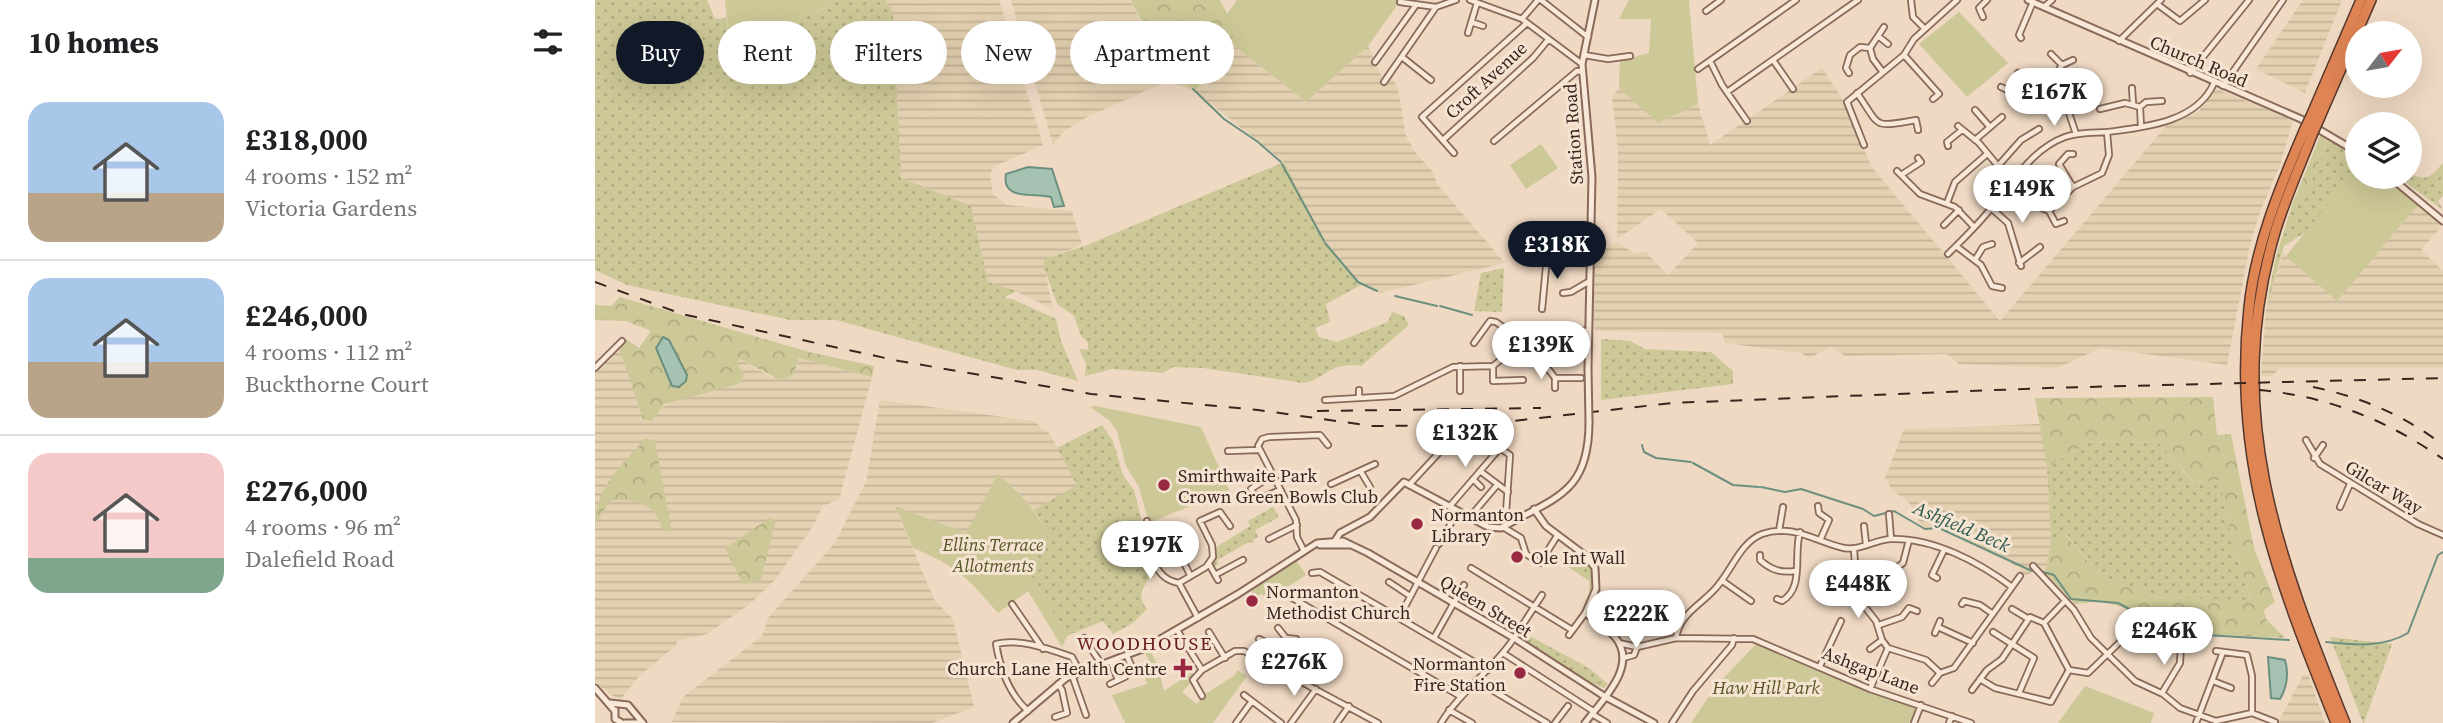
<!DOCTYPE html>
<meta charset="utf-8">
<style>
:root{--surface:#fff;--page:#f6f6f6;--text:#202124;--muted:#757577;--line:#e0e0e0;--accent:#111827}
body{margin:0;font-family:"Source Serif 4",serif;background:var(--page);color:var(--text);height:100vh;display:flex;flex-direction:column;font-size:26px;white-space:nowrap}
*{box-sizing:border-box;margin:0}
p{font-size:23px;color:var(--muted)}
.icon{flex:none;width:38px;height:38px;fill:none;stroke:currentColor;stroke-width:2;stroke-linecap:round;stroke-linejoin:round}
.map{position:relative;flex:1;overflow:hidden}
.details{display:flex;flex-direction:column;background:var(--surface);width:595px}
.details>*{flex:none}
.top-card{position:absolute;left:21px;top:21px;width:665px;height:63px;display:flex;gap:14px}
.needle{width:46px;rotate:59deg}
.fabs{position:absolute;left:1750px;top:21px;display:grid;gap:14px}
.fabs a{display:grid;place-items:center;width:77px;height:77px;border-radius:50%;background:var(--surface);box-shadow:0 7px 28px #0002;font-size:35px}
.price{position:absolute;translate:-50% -60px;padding:0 16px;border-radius:24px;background:#fff;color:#222;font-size:23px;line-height:46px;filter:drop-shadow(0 2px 4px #0008)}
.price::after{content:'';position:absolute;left:50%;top:42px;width:21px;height:16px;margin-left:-10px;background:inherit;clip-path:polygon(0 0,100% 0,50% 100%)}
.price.current{background:var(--accent);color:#fff}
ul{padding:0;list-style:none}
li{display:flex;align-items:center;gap:21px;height:175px;padding:0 28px}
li+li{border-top:2px solid var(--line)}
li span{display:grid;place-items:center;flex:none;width:196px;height:140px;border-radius:21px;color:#555}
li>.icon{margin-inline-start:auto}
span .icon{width:84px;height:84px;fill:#fffc;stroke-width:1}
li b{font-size:30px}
h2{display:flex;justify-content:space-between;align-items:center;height:84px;padding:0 28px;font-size:30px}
.chip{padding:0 24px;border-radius:32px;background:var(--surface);box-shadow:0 7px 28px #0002;font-size:24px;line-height:63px}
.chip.current{background:var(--accent);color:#fff}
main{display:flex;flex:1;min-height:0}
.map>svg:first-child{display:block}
</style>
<main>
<section class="details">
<h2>10 homes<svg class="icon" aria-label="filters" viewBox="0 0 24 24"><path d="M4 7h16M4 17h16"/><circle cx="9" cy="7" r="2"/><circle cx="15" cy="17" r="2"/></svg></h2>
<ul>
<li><span style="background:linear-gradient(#a9c7e8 65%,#b9a48a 0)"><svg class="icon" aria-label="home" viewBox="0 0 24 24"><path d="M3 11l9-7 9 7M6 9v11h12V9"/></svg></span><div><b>£318,000</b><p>4 rooms · 152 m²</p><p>Victoria Gardens</p></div></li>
<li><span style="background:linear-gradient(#a9c7e8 60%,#b9a48a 0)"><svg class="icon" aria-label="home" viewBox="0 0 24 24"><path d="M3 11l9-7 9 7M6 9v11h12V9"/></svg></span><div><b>£246,000</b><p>4 rooms · 112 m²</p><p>Buckthorne Court</p></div></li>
<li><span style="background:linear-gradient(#f6c9c9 75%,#7fa58c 0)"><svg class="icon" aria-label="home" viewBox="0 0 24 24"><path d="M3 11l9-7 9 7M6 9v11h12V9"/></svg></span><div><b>£276,000</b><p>4 rooms · 96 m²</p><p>Dalefield Road</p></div></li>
</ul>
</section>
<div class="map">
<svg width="1848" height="723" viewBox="0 0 1848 723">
<defs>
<pattern id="farmland-rules" width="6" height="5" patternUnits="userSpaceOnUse" patternTransform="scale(1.75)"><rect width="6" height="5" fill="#e4d1b1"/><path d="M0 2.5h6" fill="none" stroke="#c4b398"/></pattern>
<pattern id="grass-dots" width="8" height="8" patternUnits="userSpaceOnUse" patternTransform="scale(1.75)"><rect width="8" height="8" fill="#cdc897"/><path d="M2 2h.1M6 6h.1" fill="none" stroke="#b1ac82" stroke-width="1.8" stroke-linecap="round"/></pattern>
<pattern id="forest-crowns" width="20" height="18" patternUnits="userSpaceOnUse" patternTransform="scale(1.75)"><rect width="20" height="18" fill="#cdc897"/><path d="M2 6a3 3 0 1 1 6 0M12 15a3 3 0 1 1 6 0" fill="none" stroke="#b1ac82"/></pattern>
</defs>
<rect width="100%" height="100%" fill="#efd9c3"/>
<!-- farmland -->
<path fill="url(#farmland-rules)" d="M290 0H404L448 145 398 167 395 175 398 194 412 205 477 211 487 244 448 262 458 309 422 292 393 282 376 206 306 178 298 12Z
M416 0H536L552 37 600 91 635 42 711 102 773 46 789 82 797 77 803 89 811 135 820 152 838 172 842 184 910 263 785 293 766 285 729 240 689 162 600 91 572 81 492 117 467 133 458 145Z
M1708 0H1747L1710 93 1661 69Z
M1227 68 1250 103 1276 166 1405 321 1577 119H1588L1603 112 1621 89 1698 120 1685 165 1665 212 1655 245 1632 365 1506 348 1462 368 1364 364 1352 354 1250 356 1237 347 1214 358 1206 353 1130 343 1127 333 1000 331 995 294 996 255 1023 242 1038 253 1051 252 1073 275 1103 243 1066 209 1022 239 1023 150 1017 96 1024 88 1063 123 1103 104 1115 145Z
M1824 204 1848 225 1826 250 1848 271V368H1685L1677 376H1666L1671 310 1688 253 1742 300Z
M24 348 48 419 142 364 145 359 176 377 198 375 204 358 277 377 244 500 227 506 220 523 181 579 155 604 112 634 82 641 81 646 45 675 26 699 18 696 0 682V370Z
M285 400 438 421 454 433 483 485 439 510 418 486 371 533 300 507 340 601 358 619 379 707 337 723 77 722 88 697 167 636 173 618 239 544 271 482Z
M1445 424 1452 467 1456 541 1450 573 1439 563 1435 566 1438 570 1435 574 1427 576 1425 568 1348 529 1328 528 1312 500 1298 491 1290 478 1309 429Z
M1713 674 1730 723H1683L1708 675Z"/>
<!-- grass -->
<path fill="url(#grass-dots)" d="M0 0H112L120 19 131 18 133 30 171 29 223 12 245 0H290L298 12 306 178 376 206 393 282 422 291 408 298 417 299 461 319 466 341 483 381 442 370H422L241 320H195L32 285 0 270Z
M1734 138 1762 158V168L1714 230 1689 246 1671 310 1680 260 1697 205 1708 201Z
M689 162 729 240 766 285 731 304 735 322 720 328 724 337 742 342 793 322 797 312 809 316 814 325 766 366C734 361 731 379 708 383L608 368 578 367 568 373 517 369 490 376 491 364 484 349 493 350V342L486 336 479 316 462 304 448 265 450 259 492 245Z
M1848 163V196L1843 201 1848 210 1803 177H1815V173C1832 183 1836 176 1848 163Z
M909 268 907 312 879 311 886 273Z
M1006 339 1035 341 1050 349 1116 352 1138 371V384L1006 400Z
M507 425 518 441 528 475 539 490 559 570C551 585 539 594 552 609L538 623 518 634 508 621 472 636 431 567C432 550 439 541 454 535L439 510 482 485 462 448Z
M1497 441 1564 443 1598 482 1625 480 1636 535 1656 601 1562 597 1505 576 1471 534 1456 541 1452 467Z
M678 507 684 517 660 530 663 537 658 540 659 543 654 542 622 560 624 564 618 567 620 548 655 526 653 521Z
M975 548 996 569 998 586 994 595V581L966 562Z
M927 632 994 668 1013 684 1009 688 987 679 928 639Z
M1735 637 1797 644 1769 723H1768Z"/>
<!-- forest -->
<path fill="url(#forest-crowns)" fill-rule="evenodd" d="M536 0H625L642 32 600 91 570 68Z
M1726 134 1734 138 1708 201 1697 205Z
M25 297 214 352 279 366 277 377 204 358 198 375 187 381 145 359 142 364 149 376 143 384 70 404 56 421 48 419 24 348 31 339 44 348 56 331 31 321 0 320V305L16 306ZM74 340 92 375 73 379 61 348Z
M1618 397 1622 435 1636 434 1659 548 1680 602 1669 610 1671 619 1690 638 1580 633 1555 623 1531 608 1505 601 1480 604 1450 573 1456 541 1470 534 1505 576 1562 597 1656 600 1636 535 1625 480 1599 482 1564 443 1497 441 1452 467 1440 398Z
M51 438 60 442 77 532 67 529C62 504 38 497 15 501L0 524C0 489 29 462 51 438Z
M176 517 180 523 166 580 148 584 130 548Z"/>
<!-- green -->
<path fill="#cdc897" d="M130 0H245C206 22 177 29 133 30Z
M642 0H806L773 46 711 102 635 42 642 32 632 14Z
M1034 0H1094L1103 104 1063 123 1024 88 1025 61 1054 53 1056 19H1024Z
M1364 12 1413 63 1372 97 1324 44Z
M946 144 963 168 931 189 915 165Z
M1762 168V177H1788L1824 204 1742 301 1691 256Z
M500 406 606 427 634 490 554 523 544 487 531 466 522 431 514 420 495 407Z
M402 475C426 491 440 511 454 535 439 541 433 550 431 567L472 636 467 647 433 591 403 613C373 578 362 566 318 548L300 506 371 533Z
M701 560 711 575 674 599 666 594 661 597 655 589Z
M1163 642 1273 690 1323 705 1318 723H1096L1121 686Z
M553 646 562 664 569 691 601 670 598 680 587 692 602 704 607 696 640 675 642 670 652 676 618 723H530L517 695 552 684 549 673 558 668 548 649Z
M1490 686 1559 713 1556 723H1463Z"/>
<!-- water -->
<path fill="#a5c2b3" stroke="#6c907f" stroke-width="2" d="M433 167 457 169 469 206 459 207 456 197C440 192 406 202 411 174Z
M68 337 74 340 92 375 91 381 84 387 77 386 61 348Z
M1673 657 1690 660C1694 674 1692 687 1685 699L1676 698Z"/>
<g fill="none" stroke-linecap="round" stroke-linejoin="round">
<!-- stream -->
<path stroke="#6c907f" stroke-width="2" d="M598 89 629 119 663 142
M664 143 686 162
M687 164 729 241
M730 243 763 282 782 291
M800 296 842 306
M845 306 877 315
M1047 445 1049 452 1061 458 1096 462
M1098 463 1138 485 1164 487
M1166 487 1190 492 1206 489 1268 509 1279 516 1299 511 1330 529 1344 528 1437 571
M1448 572 1459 575 1476 599 1523 603 1578 633 1694 640
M1731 642C1758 645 1788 648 1813 633L1843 555 1848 552"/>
<!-- minor casing -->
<g stroke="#89695a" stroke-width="8">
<path id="minor" d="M875 0 927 19 987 64
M946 0 993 37
M1316 0 1318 17 1330 29
M805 2 841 7 861 0
M1562 4 1585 21 1610 0
M1449 7 1457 0
M1111 11 1126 0
M1388 17 1384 8 1392 0
M927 19 943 0
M876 22 888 26
M873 33 882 3
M1283 36 1289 27
M1426 38 1424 35 1438 2
M1524 41 1566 0
M1275 48 1283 36 1293 44
M989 55 1013 59 1035 56
M1309 55 1344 94 1338 99
M807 57 836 80
M1178 60 1198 89
M1115 61 1127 85 1152 121
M780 62 821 5
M1467 65 1478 60
M1103 69 1201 0
M1254 73 1251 68 1255 55 1265 47 1275 48 1278 59 1287 71
M1423 73 1439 82V86
M1595 73 1654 0
M789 82 841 7
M1628 86 1688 0
M1406 87 1426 97 1443 87 1473 110 1481 134
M1537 88 1538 103
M1132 92 1263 0
M1450 92 1467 65 1456 54
M1262 93C1286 127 1276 128 1321 120L1323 130
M1505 109 1530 103 1545 107
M1380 110 1394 126
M1473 110 1482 101V95
M1363 126 1384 143 1403 166 1419 178
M1546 126 1545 107 1551 102 1567 101
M848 140 938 58 953 40
M1380 140 1407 117
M899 141 982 71 988 72
M1269 145 1252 102 1309 55 1319 39 1362 0
M1353 146 1352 142 1367 130
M859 153 827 117 932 23
M1403 166 1426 140 1444 129
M1302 171 1325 194 1360 207 1379 227
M1306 175 1326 162 1323 158
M1478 187 1464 164 1473 154H1478
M1437 191 1438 204 1454 211
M1352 203 1360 182 1392 154
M1396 208 1413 223 1426 266
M1454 211 1478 187 1507 173 1514 155 1512 132
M1454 211 1461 224 1469 221
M1349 225 1364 210
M964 230 995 229
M1361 246 1386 265 1397 286 1407 288
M1353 254C1368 239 1384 224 1397 207 1419 181 1437 149 1470 137 1483 132 1498 133 1513 132 1551 127 1602 122 1619 83
M943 257 994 246
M1380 260 1388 247 1397 244
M1424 263 1445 247
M968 293 976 292 993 282
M947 309 951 267 948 255
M968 330V349H978
M879 343 895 321 901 322 923 338
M918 344 954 370 960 378H986
M865 366V391
M898 366V381L928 380
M0 368 27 341
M960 378V388
M764 398V390
M730 400 799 396 858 367 898 366 908 358 926 333 935 328 993 331
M1711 440 1725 464 1823 524 1848 535
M633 451 663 450
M1719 458 1728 445
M885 471 913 492
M766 472 775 487
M878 479 886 487
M670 480 656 489 662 500 685 490
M736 484 780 464
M814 485 853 443C876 439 896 440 915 455L911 513
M855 506 905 448
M1223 506 1224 513 1234 520 1226 538
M1745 507 1755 484
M1294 514 1296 539
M875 517 902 485
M552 521C556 545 554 578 584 583L603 618
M586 526 578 531 576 536 595 575
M1269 526 1271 544
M908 527 926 538 931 554 945 563 962 536
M1184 531 1188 507
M674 539 702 525
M559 541 576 536
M844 544 863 511
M1259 549 1262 597 1281 621 1287 640 1293 648 1275 689
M709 551 702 537 701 520 663 446 667 439 674 437 725 435 733 445
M1165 555V560C1176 570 1186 573 1200 571
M614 564 623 580
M1438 566 1479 610 1496 638 1540 681 1568 694 1585 708 1621 721 1657 713 1680 722
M876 568 977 630
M1235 571 1249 578 1259 577
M717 573 725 572 893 670
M620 575 648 560
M1342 578 1337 575 1349 550
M1286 579 1308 563 1314 540
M794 582 815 596
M1129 582 1156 601
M584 583 611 567 618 557 617 545 605 521 625 512 635 526
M1238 595 1233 593 1241 575
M694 596 865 696
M1182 599 1187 601C1210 588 1198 554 1205 532
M859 603 869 585
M417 604 448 649
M1367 604 1369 601 1385 605 1398 614
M1417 609 1432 618
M804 618 841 548
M1449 623 1470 601
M1284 625 1307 617 1314 608 1322 611
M1343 627 1378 643
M683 628 691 638
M582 630 607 670 640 651H649L783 723
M614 632 630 658
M1398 632 1439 658 1424 693
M1340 633 1345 621
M974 635 991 612
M489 638 507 665
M839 638 857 606
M919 638 947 595
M1081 638C1085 614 1103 607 1119 590 1136 573 1144 543 1167 534 1197 523 1221 542 1249 548 1264 551 1280 540 1295 539 1337 537 1384 562 1417 587
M664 639 684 648
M1024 643 1042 647
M1576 644 1593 645
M1042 647 1081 638 1158 639 1275 689 1376 723
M1293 648 1331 660 1345 673 1359 668 1425 576
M1275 649 1287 640
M1621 651 1652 655 1657 676V713
M908 653 998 711
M532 656 539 672
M1028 658 1039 655 1042 647
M516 662 523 680
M674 664 691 638 701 639
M1225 666 1246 621
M532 674 548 670
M477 675 491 715
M1385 679 1400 688 1456 702 1474 670
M882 681 952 723
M1618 681 1636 688
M1337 683 1345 673
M515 684 530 677
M1377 690 1392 670 1407 659 1435 617 1449 623 1474 670 1493 673 1528 639
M1567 693 1585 663 1586 644
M649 695 686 723
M607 696 598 680 607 670
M854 710 877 723
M433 711C414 694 405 668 401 644 425 638 454 649 477 657L485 672
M997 714 1012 723
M460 717 472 713 467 690 463 684
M641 723 657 701
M696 723 721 689
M742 723 754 706
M846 723C865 692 896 671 917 641
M960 723 973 706
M1077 723 1098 691 1137 645 1139 638
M1319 723 1326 705
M1354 723 1357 716
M1601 723 1628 652"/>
</g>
<!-- tertiary casing -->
<g stroke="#89695a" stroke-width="9">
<path id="tertiary" d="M1433 0 1706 119 1762 152
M1795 177 1848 221
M993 369 997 177 987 64 1000 0
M939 509 951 526 991 556 1000 568 1001 589 991 612C998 622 1011 627 1020 637 1044 666 1007 700 990 723
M738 544 745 533 775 517 809 482 893 527 906 528C961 497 994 493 994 422
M725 545H756
M0 688 19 710
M15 703 33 705 48 723
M20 710V719L27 723
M30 723H47
M418 723 471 678 550 648 643 594 722 543 748 541 773 553 919 638 1009 696 1059 723"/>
</g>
<!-- motorway casing -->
<g stroke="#57382e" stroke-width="12">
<path id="motorway" d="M1716 116 1766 0
M1724 119 1776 0
M1709 131C1685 187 1660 247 1654 308 1637 463 1684 582 1741 723
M1717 135C1705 166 1691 197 1681 229 1626 411 1683 556 1750 723"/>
</g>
<!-- minor -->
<use href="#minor" stroke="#f9e8d7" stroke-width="4.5"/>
<!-- tertiary -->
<use href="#tertiary" stroke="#f9e8d7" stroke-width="5"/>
<!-- motorway -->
<use href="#motorway" stroke="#df8453" stroke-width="9"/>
<!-- rail -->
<path stroke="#39251e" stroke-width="2" stroke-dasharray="12 12" stroke-linecap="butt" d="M0 282 87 314 304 361 496 394 663 410 777 426 882 425 1077 403 1452 388 1848 378
M1718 387C1766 397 1809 415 1848 445
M1664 390C1732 396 1792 420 1848 459
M722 411 946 408"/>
<!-- tertiary-bridge casing -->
<g stroke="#89695a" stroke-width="9" stroke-linecap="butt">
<path id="tertiary-bridge" d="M993 369 994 422"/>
</g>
<!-- motorway-bridge casing -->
<g stroke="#57382e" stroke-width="12" stroke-linecap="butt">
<path id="motorway-bridge" d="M1709 131 1716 116
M1717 135 1724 119"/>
</g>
<!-- tertiary-bridge -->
<use href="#tertiary-bridge" stroke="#f9e8d7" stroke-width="5"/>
<!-- motorway-bridge -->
<use href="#motorway-bridge" stroke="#df8453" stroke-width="9"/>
</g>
<!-- markers -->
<g fill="#992941" stroke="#f6e4d3" stroke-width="2.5">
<circle cx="569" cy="485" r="7"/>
<circle cx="822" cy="524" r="7"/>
<circle cx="922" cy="557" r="7"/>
<circle cx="657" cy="601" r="7"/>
<path d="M584.5 657.5h7v7h7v7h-7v7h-7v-7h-7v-7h7z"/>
<circle cx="925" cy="673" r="7"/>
</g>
<g text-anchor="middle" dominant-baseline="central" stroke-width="6" stroke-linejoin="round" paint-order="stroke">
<!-- street labels -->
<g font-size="18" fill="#39251e" stroke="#f6e4d3">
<text transform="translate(1604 61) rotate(23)">Church Road</text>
<text transform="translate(891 80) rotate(-43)">Croft Avenue</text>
<text transform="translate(978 134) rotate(-94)">Station Road</text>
<text transform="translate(1789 487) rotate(31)">Gilcar Way</text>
<text transform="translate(891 606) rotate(31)">Queen Street</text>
<text transform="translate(1276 670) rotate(21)">Ashgap Lane</text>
</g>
<!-- poi labels -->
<g font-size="18" fill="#39251e" stroke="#f6e4d3" text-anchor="start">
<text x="583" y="475">Smirthwaite Park<tspan x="583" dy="21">Crown Green Bowls Club</tspan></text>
<text x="836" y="514">Normanton<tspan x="836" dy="21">Library</tspan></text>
<text x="936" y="557">Ole Int Wall</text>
<text x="671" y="591">Normanton<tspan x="671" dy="21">Methodist Church</tspan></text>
<text x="911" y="663" text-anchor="end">Normanton<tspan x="911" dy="21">Fire Station</tspan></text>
<text x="572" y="668" text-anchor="end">Church Lane Health Centre</text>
</g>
<!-- park labels -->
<g font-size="18" font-style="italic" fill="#545624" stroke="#f6e4d3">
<text x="398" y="544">Ellins Terrace<tspan x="398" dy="21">Allotments</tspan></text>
<text x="1171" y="687">Haw Hill Park</text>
</g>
<!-- water labels -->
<g font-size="19" font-style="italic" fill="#2d594d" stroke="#f6e4d3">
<text transform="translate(1367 526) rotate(23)">Ashfield Beck</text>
</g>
<!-- neighbourhood labels -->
<g font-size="19" letter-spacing="2" fill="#661d1d" stroke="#f6e4d3">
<text x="550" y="643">WOODHOUSE</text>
</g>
</g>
</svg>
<div class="fabs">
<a><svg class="needle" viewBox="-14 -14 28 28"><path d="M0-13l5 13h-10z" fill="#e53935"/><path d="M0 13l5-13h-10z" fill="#757577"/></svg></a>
<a><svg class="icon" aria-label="layers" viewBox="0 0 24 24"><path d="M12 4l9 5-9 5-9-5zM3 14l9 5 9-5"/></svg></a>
</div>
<b class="price" style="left:1459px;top:128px">£167K</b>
<b class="price" style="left:1427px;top:225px">£149K</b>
<b class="price current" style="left:962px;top:281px">£318K</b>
<b class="price" style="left:946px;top:381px">£139K</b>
<b class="price" style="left:870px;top:469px">£132K</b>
<b class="price" style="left:555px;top:581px">£197K</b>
<b class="price" style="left:1263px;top:620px">£448K</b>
<b class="price" style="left:1041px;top:650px">£222K</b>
<b class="price" style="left:1569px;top:667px">£246K</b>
<b class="price" style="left:699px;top:698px">£276K</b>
<div class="top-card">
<a class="chip current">Buy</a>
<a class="chip">Rent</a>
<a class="chip">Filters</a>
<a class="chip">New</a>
<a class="chip">Apartment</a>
</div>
</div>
</main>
